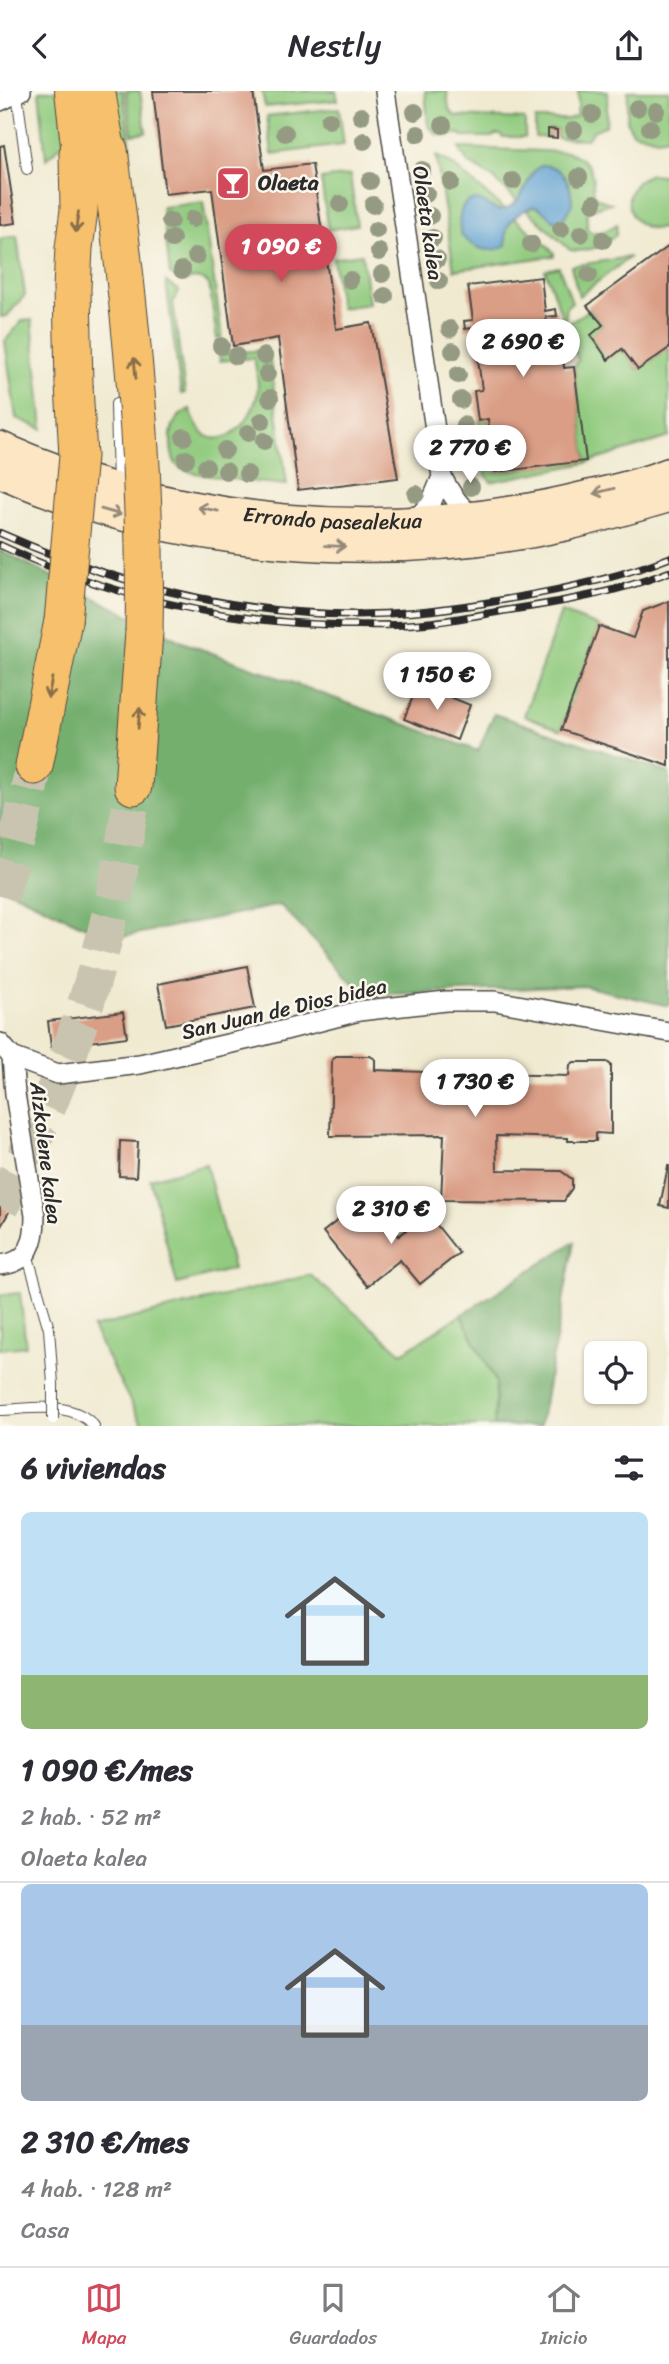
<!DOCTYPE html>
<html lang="es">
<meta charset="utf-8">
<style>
:root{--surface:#fff;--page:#f2f2f3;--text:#2b2b33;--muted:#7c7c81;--line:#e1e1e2;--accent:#d1495b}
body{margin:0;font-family:Sriracha,sans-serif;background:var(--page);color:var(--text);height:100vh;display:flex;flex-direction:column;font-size:26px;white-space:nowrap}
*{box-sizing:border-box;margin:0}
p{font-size:23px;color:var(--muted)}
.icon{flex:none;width:38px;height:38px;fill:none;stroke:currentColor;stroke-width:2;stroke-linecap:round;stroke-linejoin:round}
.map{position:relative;height:1335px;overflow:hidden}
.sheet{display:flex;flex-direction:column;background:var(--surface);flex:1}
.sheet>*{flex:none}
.tools{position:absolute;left:584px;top:1250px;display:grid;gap:14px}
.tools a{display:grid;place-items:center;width:63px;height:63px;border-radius:10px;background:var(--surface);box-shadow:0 2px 5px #0004;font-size:35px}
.price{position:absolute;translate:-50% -60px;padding:0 16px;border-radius:24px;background:#fff;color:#222;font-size:23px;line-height:46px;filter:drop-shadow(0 2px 4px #0008)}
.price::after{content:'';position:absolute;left:50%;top:42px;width:21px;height:16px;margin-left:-10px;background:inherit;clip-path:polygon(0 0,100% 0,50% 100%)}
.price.on{background:var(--accent);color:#fff}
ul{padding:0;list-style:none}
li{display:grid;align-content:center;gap:14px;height:371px;padding:0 21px}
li+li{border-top:2px solid var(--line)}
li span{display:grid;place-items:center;height:217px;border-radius:10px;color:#555}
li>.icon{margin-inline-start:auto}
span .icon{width:126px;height:126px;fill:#fffc;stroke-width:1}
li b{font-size:30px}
h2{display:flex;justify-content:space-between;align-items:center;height:84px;padding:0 21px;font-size:30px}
header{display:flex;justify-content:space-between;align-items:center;height:91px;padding:0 21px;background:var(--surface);font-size:32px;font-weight:600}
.menu{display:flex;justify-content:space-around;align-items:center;height:98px;border-top:2px solid var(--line);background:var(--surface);font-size:19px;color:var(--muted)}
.menu a{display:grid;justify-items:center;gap:4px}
.menu .on{color:var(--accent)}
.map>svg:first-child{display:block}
</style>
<header><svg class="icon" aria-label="back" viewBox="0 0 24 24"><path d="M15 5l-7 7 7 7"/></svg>Nestly<svg class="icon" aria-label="share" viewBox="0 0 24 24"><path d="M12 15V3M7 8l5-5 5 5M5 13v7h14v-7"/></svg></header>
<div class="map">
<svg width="669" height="1335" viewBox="0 0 669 1335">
<rect width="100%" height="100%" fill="#fbf7ec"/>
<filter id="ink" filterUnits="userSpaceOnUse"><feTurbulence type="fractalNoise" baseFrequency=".0143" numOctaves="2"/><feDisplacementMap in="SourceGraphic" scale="14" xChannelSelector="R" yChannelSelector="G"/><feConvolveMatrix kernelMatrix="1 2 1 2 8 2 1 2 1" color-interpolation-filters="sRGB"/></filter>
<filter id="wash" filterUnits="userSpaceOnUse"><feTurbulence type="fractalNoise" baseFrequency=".00686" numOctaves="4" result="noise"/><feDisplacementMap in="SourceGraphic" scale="28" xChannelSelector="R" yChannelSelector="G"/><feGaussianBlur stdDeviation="1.57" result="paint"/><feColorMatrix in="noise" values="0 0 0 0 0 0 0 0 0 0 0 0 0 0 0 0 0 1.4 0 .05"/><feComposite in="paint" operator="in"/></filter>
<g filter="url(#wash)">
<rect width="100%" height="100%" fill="#f0ead1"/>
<!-- green -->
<path fill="#91cb7f" stroke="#5e7b55" stroke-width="2" d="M39 0H62L68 48 46 68Z
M112 0H123L131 58 123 59Z
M126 0H140L146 41 132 43Z
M262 0H336L338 9 265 16Z
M425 0H447L449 18 455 25 525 28V46H503L500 43H495L492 46H463L461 43H454L451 45 437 44 428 34Z
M578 0H608L606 34 593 40 587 48 557 47V39L549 38 548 46H535V28H568L576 25 578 16Z
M628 0H669V46L657 48 632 41 627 30Z
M339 17 344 54 272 63 267 25Z
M459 57 568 61C581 66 592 74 593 89 594 96 591 101 596 106 599 109 607 111 611 112L592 118 587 122V138L591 141C602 142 608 139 617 133L616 144C603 155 588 162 570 159L493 87 468 72Z
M436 65 449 71 545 153 554 162V165L454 179Z
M651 83 669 85V135C631 150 610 98 651 83Z
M350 84 357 134 328 139 321 88Z
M203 111 222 246 217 248 209 193C202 187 192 185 185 191L170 183 162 116Z
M17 145 25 204 7 225 1 226 0 148Z
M362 163 369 213 340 217 333 167Z
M630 166 579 205 571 175Z
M559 176 572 211 566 216V234L590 218 603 234 591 245 608 268 622 258 638 279 669 257V346L586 372 491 391 486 384 478 330 488 328 496 381 586 369 574 276 578 269 545 179Z
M166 191 179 200 173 211 185 302 181 303Z
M32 229 43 338 16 327 5 250 22 230Z
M222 253 224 263 262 259 269 263 287 394C266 392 194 386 180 377 171 370 171 357 171 347 171 333 177 324 190 318 205 371 247 344 257 305 260 294 256 279 254 267L220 270 218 254Z
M561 521 599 535 561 639 524 625Z
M206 1073 233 1178 177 1193 150 1088Z
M310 1184 402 1262 461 1224 496 1291 494 1335H143L92 1237Z
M20 1202 26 1255 0 1258V1204Z"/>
<!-- forest -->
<path fill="#74af6e" stroke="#506d4c" stroke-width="2" d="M0 459 182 551 478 660 494 623 669 682V915L584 895 366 904 280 814 111 848 0 795Z
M574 1151 540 1335H494L496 1291 461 1224Z"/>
<!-- water -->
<path fill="#5da0d1" stroke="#44667e" stroke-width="2" d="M544 74C565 76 572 95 572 114L564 127 555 130 539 117 534 115C524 119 511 126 507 137 505 143 507 148 506 154 489 165 474 157 461 144 458 132 458 108 476 109 490 110 494 126 511 115 529 104 526 78 544 74Z"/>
<g id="blocks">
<!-- building -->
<path fill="#da9d85" d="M153 0H253L264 79 312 73 336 238 371 232 398 387 298 399 278 247 233 255 212 98 165 103Z
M548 38 557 39V47L548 46Z
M4 54 16 132 0 134V55Z
M669 155V257L638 279 622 258 608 269 591 244 603 234 587 215Z
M541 186 545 220 556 218 557 225 546 226 552 265 563 263 564 277 574 276 586 370 495 381 488 328 478 330 474 300 482 299 474 237 465 238 464 230 473 229 468 195Z
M669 510V675L561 639 599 535 633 547 643 520Z
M418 593 470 614 457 649 404 628Z
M247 875 255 917 166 934 158 893Z
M123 921 127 946 51 956 48 930Z
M336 965H370L375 968V979L448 982V975L496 976V983L569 985 570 974 574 971H607L611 974V1043L596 1042V1050H568V1047L496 1045 497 1079 561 1080 572 1088V1097L564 1110 441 1109 444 1044 330 1045 332 969Z
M120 1050 138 1051 136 1086 119 1085Z
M668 1075H669V1117L660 1115Z
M0 1104 5 1107 1 1113 10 1119 0 1137Z
M374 1114 399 1145 427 1122 459 1162 420 1193 400 1169 367 1195 323 1141 343 1125 350 1134Z"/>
</g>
</g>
<g filter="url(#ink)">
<use href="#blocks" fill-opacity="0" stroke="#494844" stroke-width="2"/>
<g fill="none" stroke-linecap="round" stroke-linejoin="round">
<!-- motorway-tunnel -->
<path stroke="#c9c4b0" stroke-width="37" stroke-dasharray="37 18" stroke-linecap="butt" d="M0 805 20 737 34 675
M0 1116C73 977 112 851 133 695"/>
<!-- service casing -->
<g stroke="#494844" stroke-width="12">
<path id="service" d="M17 3 27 78
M116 313 118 394
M27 1163 49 1238 53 1293
M0 1319C31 1318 72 1309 94 1335"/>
</g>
<!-- minor casing -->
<g stroke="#494844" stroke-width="22">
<path id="minor" d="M385 0 442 386C450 402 459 416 474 426
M0 10 21 0
M414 430 431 412 442 386
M0 952 12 966 58 983 140 973 258 946 359 920 446 910H495L669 941
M0 1174C30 1172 35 1150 35 1125L15 1003 12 966"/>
</g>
<!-- secondary casing -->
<g stroke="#494844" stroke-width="31">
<g id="secondary">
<path id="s1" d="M0 355C184 435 392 453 587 404 615 398 643 391 669 381"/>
<path d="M0 382C171 459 384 476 567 435 601 427 635 417 669 407"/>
</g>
</g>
<!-- primary casing -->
<g stroke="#494844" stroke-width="34">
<path id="primary" d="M71 0 78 63
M99 0 109 59"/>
</g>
<!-- motorway casing -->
<g stroke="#494844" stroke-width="39">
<path id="motorway" d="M109 59 118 128
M74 294 72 197 74 157 79 119 78 63
M34 675 63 530
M133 695 144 541"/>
</g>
<!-- service -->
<use href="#service" stroke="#fff" stroke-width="10"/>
<!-- minor -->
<use href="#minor" stroke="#fff" stroke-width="19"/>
<!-- secondary -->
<use href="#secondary" stroke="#fce6c4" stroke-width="28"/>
<!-- primary -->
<use href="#primary" stroke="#f7c06c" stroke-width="32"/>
<!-- motorway -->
<use href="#motorway" stroke="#f7c06c" stroke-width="37"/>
<!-- rail casing -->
<g stroke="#2b2b2b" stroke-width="8">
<path id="rail" d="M0 442C131 500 270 533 414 521 448 518 481 513 514 507 567 498 620 486 669 467
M0 454C107 505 221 531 339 534 364 534 389 535 414 533 446 531 477 524 509 519 563 511 618 501 669 481"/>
</g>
<!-- rail -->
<use href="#rail" stroke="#fbf7ec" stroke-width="5" stroke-dasharray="16" stroke-linecap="butt"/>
<!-- service-bridge casing -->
<g stroke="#494844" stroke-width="12" stroke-linecap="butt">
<path id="service-bridge" d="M53 1293V1328"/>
</g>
<!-- motorway-bridge casing -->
<g stroke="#494844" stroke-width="39" stroke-linecap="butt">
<path id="motorway-bridge" d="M118 128C135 266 147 402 144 541
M63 530 78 365 74 294"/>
</g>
<!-- service-bridge -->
<use href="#service-bridge" stroke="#fff" stroke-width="10"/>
<!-- motorway-bridge -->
<use href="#motorway-bridge" stroke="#f7c06c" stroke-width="37"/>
</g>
<!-- trees -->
<g fill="#959b83">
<circle cx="637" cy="17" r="9"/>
<circle cx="656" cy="20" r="9"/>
<circle cx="415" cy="21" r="9"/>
<circle cx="592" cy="23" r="9"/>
<circle cx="361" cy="25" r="9"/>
<circle cx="329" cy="29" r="9"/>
<circle cx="443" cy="34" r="9"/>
<circle cx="650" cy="37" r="9"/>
<circle cx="574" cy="39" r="9"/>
<circle cx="285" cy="42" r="9"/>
<circle cx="418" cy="43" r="9"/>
<circle cx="364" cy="50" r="9"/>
<circle cx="422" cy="79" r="9"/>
<circle cx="579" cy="86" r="9"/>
<circle cx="370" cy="90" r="9"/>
<circle cx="513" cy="90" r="9"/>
<circle cx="451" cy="91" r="9"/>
<circle cx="426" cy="103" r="9"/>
<circle cx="594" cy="112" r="9"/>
<circle cx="340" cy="113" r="9"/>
<circle cx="373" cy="114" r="9"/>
<circle cx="430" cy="125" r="9"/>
<circle cx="193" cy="128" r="9"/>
<circle cx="170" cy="130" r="9"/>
<circle cx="561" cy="138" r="9"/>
<circle cx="376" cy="139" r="9"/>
<circle cx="581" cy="143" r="9"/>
<circle cx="433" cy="147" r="9"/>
<circle cx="172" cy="148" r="9"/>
<circle cx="603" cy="149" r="9"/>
<circle cx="531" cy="153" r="9"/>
<circle cx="379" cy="161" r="9"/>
<circle cx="196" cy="165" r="9"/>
<circle cx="437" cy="168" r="9"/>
<circle cx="182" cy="179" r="9"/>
<circle cx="382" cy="183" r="9"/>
<circle cx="589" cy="184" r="9"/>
<circle cx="350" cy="189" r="9"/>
<circle cx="439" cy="190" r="9"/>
<circle cx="385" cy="205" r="9"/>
<circle cx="450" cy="238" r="9"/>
<circle cx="221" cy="255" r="9"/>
<circle cx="453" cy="260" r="9"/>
<circle cx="236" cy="265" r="9"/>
<circle cx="264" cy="265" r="9"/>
<circle cx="267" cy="283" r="9"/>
<circle cx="458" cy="284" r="9"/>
<circle cx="270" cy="307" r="9"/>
<circle cx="461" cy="309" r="9"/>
<circle cx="262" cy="330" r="9"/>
<circle cx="464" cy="334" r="9"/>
<circle cx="248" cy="342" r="9"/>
<circle cx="184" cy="346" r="9"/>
<circle cx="264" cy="350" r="9"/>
<circle cx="467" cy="358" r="9"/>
<circle cx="225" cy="359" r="9"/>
<circle cx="186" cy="368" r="9"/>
<circle cx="206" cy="376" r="9"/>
<circle cx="226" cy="380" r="9"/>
<circle cx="247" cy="383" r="9"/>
<circle cx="471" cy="396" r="9"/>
<circle cx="416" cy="403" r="9"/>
</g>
<!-- one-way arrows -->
<defs><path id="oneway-shaft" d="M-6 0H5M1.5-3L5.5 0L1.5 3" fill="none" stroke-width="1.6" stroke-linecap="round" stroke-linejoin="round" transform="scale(1.75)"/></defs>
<g stroke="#876e48">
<use href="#oneway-shaft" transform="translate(77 131) rotate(98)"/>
<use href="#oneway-shaft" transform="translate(135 277) rotate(-95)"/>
<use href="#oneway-shaft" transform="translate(50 597) rotate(101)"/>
<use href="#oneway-shaft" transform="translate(139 627) rotate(-85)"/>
</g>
<g stroke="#948878">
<use href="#oneway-shaft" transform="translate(604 400) rotate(166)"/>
<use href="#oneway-shaft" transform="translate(208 418) rotate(-169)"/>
<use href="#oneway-shaft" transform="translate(111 421) rotate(16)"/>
<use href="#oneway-shaft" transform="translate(335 455) rotate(2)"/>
</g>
</g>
<!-- icons -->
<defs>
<g id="bar-square" transform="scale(1.75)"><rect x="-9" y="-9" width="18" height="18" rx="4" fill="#d1495b" stroke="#fbf7ec"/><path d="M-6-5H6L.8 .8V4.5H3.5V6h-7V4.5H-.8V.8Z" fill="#fff"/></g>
</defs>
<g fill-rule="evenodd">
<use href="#bar-square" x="233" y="92"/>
</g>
<g text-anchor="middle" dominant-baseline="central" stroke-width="5" stroke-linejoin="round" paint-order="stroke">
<!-- poi labels -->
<g font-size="21" font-weight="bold" fill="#2b2b2b" stroke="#fbf7ec" text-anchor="start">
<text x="258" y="92">Olaeta</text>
</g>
<!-- street labels -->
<g font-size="21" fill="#2b2b2b" stroke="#fbf7ec">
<text transform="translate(428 132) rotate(82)">Olaeta kalea</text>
<text stroke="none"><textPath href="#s1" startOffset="343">Errondo pasealekua</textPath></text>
<text transform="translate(284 918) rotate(-13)">San Juan de Dios bidea</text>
<text transform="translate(46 1062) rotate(83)">Aizkolene kalea</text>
</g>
</g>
</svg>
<div class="tools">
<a><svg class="icon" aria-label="locate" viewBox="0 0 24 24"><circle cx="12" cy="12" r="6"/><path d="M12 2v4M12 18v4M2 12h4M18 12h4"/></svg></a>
</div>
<b class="price on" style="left:281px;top:193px">1 090 €</b>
<b class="price" style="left:523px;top:288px">2 690 €</b>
<b class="price" style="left:470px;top:394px">2 770 €</b>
<b class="price" style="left:437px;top:621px">1 150 €</b>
<b class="price" style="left:475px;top:1028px">1 730 €</b>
<b class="price" style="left:391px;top:1155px">2 310 €</b>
</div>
<section class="sheet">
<h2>6 viviendas<svg class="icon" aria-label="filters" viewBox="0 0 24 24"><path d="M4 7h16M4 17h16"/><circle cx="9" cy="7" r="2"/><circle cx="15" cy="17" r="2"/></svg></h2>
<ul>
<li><span style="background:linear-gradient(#bfe0f5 75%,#8fb573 0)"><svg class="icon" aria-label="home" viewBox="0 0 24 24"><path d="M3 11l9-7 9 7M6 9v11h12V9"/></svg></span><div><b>1 090 €/mes</b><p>2 hab. · 52 m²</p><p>Olaeta kalea</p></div></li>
<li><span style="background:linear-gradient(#a9c7e8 65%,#9aa5b1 0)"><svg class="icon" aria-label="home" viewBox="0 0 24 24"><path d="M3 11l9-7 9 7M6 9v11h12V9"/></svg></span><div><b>2 310 €/mes</b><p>4 hab. · 128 m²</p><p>Casa</p></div></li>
</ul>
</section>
<nav class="menu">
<a class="on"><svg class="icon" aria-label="map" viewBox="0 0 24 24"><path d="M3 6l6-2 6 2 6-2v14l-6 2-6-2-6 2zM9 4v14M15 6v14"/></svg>Mapa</a>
<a><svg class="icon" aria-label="saved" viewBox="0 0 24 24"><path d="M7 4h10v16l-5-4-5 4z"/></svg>Guardados</a>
<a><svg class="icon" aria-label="home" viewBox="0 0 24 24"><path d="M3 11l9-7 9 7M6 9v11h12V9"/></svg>Inicio</a>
</nav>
